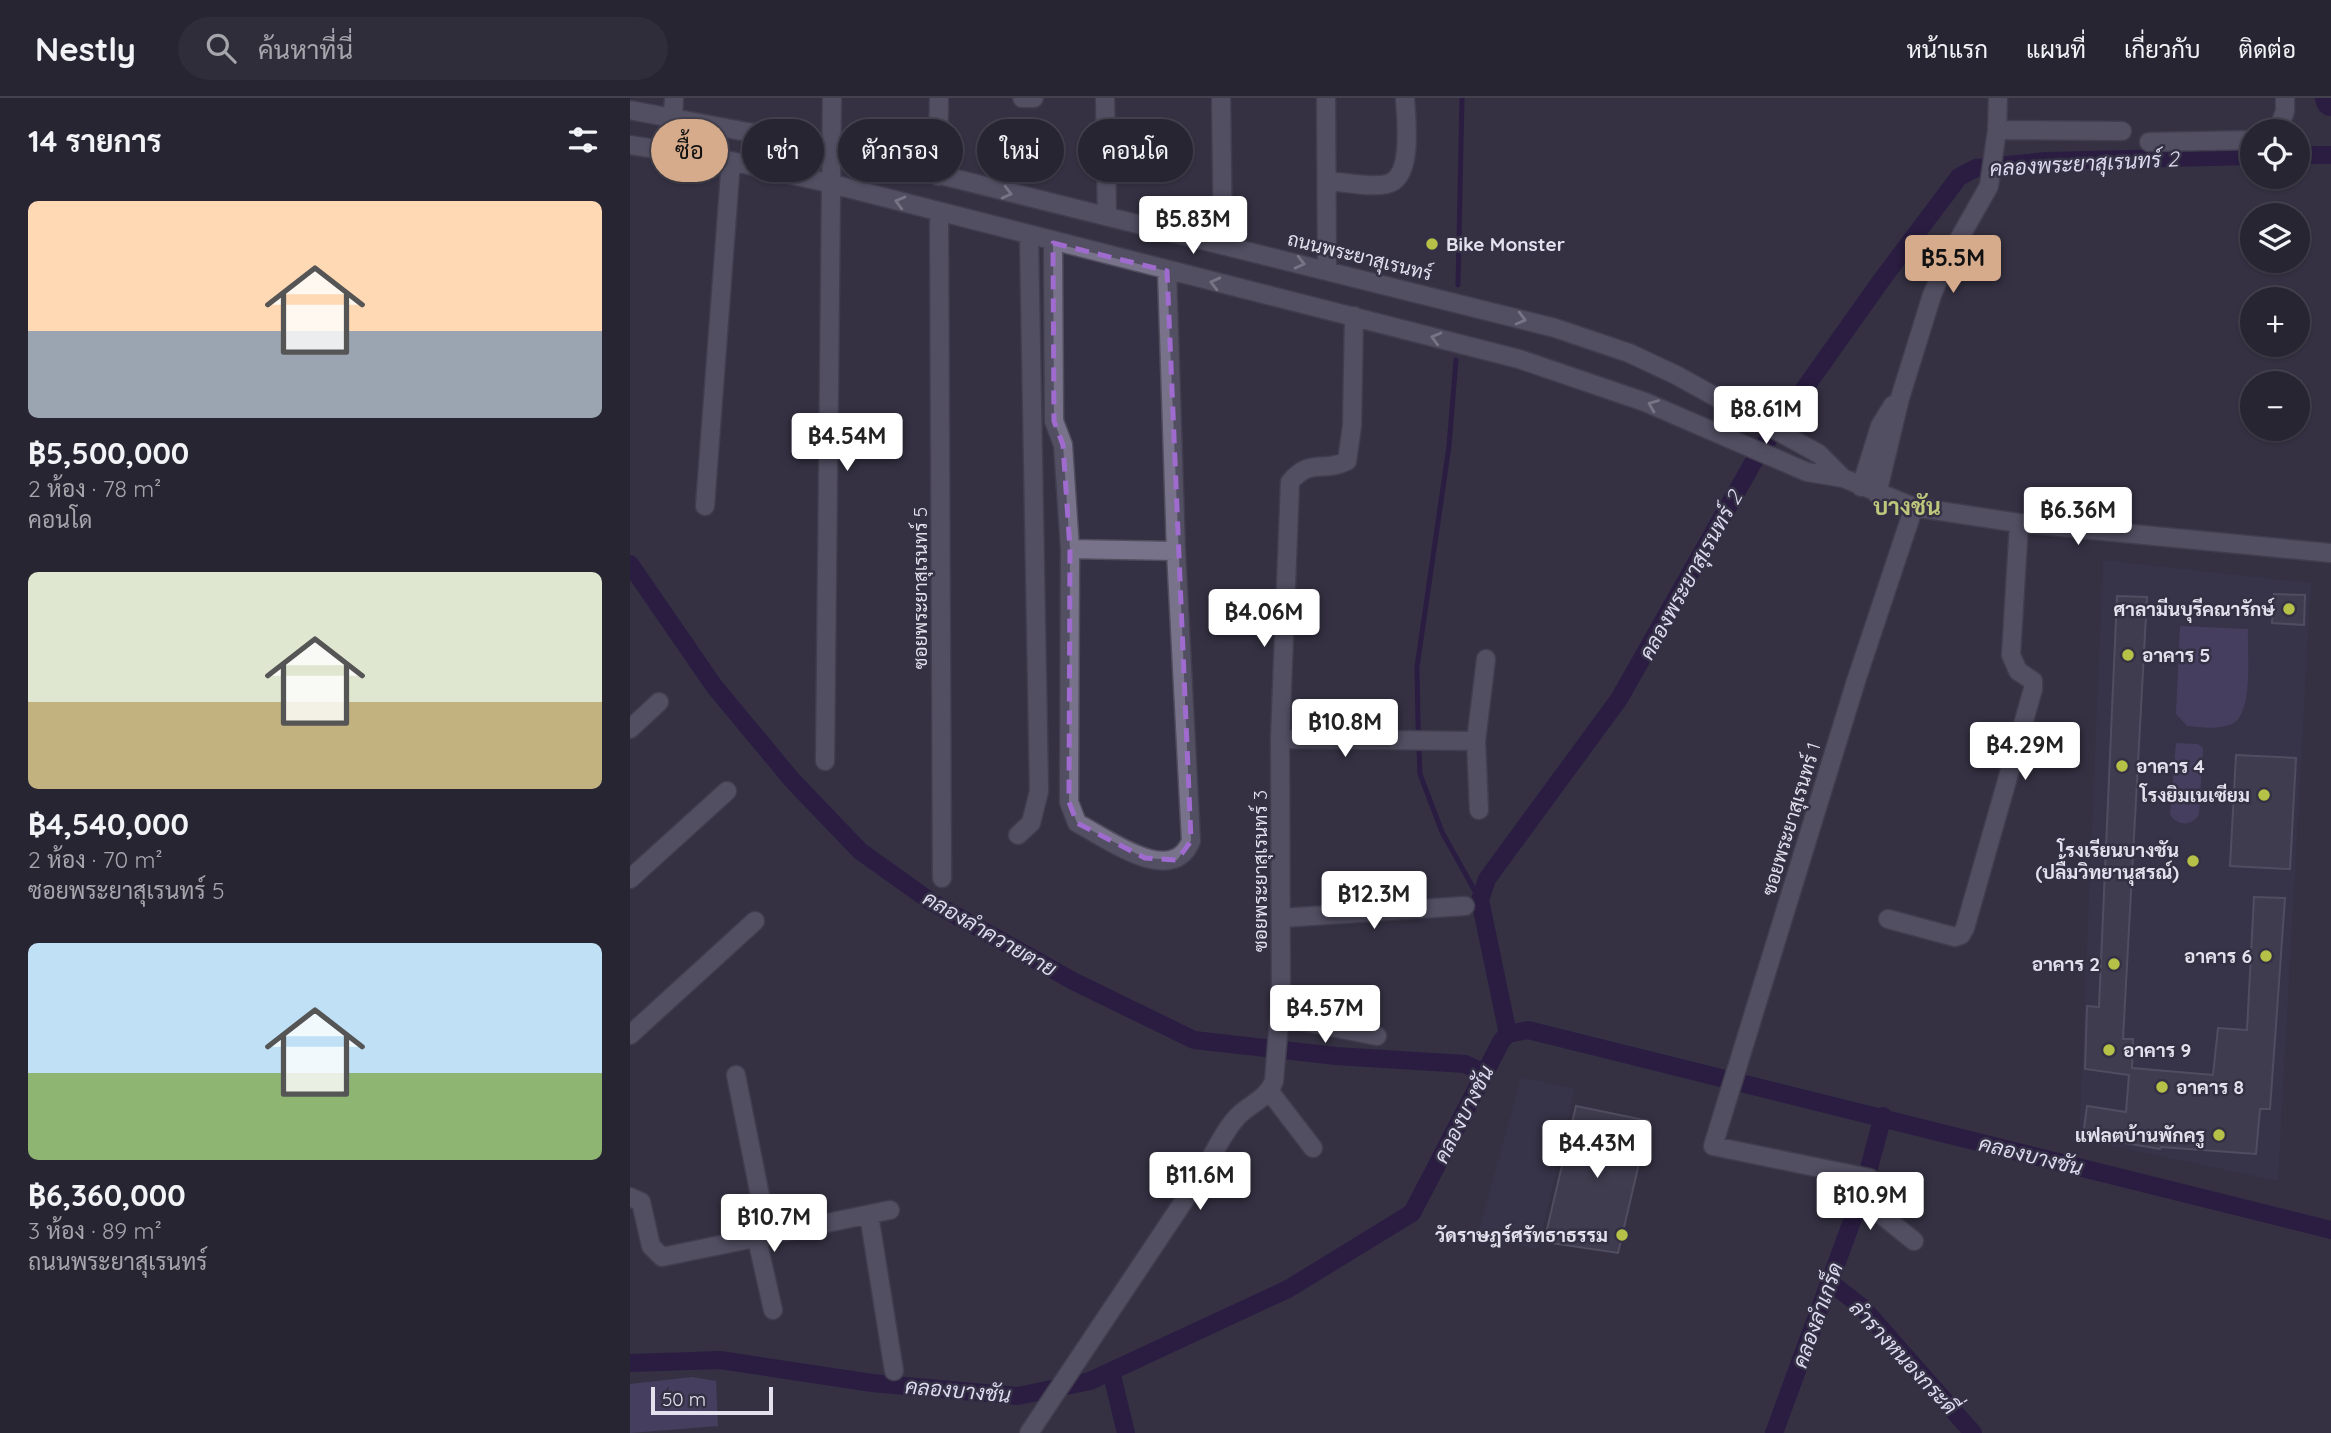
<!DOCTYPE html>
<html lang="th">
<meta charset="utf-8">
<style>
:root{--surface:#282533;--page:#302d3b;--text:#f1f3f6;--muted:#a5a5ac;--line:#44424e;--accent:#d6ab8b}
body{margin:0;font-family:Quicksand,Sarabun,sans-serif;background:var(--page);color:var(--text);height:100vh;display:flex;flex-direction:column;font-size:26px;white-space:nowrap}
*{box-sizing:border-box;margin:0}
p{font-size:23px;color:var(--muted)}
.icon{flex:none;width:38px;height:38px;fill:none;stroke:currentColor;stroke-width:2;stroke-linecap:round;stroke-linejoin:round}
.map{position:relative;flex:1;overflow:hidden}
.drawer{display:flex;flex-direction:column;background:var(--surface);width:630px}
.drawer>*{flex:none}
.banner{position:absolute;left:21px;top:21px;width:665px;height:63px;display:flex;gap:14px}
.fabs{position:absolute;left:1610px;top:21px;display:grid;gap:14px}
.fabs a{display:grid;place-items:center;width:70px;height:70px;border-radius:50%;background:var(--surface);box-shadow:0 2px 5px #0004,0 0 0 2px var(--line);font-size:35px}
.scale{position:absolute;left:21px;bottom:18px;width:122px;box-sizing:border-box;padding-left:7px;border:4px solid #e3e1ed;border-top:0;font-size:19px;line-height:24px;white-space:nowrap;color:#e3e1ed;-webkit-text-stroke:5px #353144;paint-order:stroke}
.price{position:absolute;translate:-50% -60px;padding:0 16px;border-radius:7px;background:#fff;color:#222;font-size:23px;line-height:46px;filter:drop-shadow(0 2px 4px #0008)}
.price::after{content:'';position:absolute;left:50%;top:42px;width:21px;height:16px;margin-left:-10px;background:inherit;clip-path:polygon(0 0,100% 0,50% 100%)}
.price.selected{background:var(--accent);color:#111}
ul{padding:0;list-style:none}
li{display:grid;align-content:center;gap:14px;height:371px;padding:0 28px}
li span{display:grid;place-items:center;height:217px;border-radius:10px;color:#555}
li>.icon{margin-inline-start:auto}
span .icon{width:126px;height:126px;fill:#fffc;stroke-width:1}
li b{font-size:30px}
h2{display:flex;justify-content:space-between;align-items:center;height:84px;padding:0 28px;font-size:30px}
.pill{padding:0 24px;border-radius:32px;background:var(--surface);box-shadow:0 2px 5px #0004,0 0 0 2px var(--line);font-size:24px;line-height:63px}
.pill.selected{background:var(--accent);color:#111}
header{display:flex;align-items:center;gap:42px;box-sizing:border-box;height:98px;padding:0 35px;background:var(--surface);border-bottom:2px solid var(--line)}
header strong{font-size:33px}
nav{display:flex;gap:38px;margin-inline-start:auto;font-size:24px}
.search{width:490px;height:63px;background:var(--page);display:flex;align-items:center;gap:18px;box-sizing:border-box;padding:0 24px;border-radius:38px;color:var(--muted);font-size:26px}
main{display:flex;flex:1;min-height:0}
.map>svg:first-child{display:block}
</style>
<header>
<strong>Nestly</strong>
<div class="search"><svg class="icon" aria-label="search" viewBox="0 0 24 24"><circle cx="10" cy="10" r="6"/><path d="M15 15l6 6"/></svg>ค้นหาที่นี่</div>
<nav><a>หน้าแรก</a><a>แผนที่</a><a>เกี่ยวกับ</a><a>ติดต่อ</a></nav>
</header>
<main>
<section class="drawer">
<h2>14 รายการ<svg class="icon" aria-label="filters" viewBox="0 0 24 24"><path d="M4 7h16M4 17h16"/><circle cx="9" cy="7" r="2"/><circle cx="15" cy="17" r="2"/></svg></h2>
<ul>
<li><span style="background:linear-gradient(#ffd9b3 60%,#9aa5b1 0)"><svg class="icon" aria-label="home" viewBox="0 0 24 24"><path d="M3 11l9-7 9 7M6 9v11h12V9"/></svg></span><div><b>฿5,500,000</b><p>2 ห้อง · 78 m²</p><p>คอนโด</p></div></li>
<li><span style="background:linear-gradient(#dfe7d0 60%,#c2b280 0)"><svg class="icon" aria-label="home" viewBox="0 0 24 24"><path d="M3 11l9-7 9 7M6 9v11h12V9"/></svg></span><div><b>฿4,540,000</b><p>2 ห้อง · 70 m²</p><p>ซอยพระยาสุเรนทร์ 5</p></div></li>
<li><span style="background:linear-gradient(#bfe0f5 60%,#8fb573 0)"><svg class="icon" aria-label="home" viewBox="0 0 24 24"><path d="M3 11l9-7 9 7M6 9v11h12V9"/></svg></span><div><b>฿6,360,000</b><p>3 ห้อง · 89 m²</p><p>ถนนพระยาสุเรนทร์</p></div></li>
</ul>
</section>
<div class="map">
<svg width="1701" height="1335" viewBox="0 0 1701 1335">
<rect width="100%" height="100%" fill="#353144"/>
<!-- built -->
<path fill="#3b354f" d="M1473 462 1681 485 1648 1083 1449 1041Z
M891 979 945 991 908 1152 848 1136Z"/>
<!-- green -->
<path fill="#5a4f7e" d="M1550 528 1618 531C1617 554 1624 616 1602 626 1588 632 1571 629 1557 628L1546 616Z
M1546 645 1568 646 1573 650 1569 716C1563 729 1546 728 1540 716Z
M62 1279 86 1283 88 1328 0 1335V1286Z"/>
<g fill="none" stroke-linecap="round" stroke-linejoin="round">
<!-- stream -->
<path stroke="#1d063f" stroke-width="5" d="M828 187 832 0
M826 262 819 348 787 569 788 626 790 676 812 734 850 802"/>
<!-- canal -->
<path stroke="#1d063f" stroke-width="18" d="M1668 57H1701
M0 466 84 588 162 682 230 753 300 803 443 883 564 942 706 958 835 966 854 975
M878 936 850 802 857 781 989 601 1128 356 1253 180 1329 79 1346 70 1416 63 1622 58
M1201 1185 1232 1209 1343 1335
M0 1265 90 1262 242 1285 388 1298 460 1283 658 1191 782 1115 872 942 878 936 898 932 1701 1132
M481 1273 496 1335
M1144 1335 1232 1096 1253 1018"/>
<!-- river -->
<path stroke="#1d063f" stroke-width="30" d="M1700 0 1701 3"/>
</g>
<!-- building -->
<path fill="#4d495d" stroke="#736f85" stroke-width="2" d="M1644 496 1675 497 1674 527 1642 525Z
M1487 498 1517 499 1493 941H1503L1502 970 1583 977 1588 930 1617 932 1624 799 1655 800 1640 1011H1630L1626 1056 1531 1049 1530 1051 1453 1038 1457 1008 1496 1014 1499 977 1455 971 1457 908 1469 909Z
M1606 657 1666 660 1660 771 1600 768Z
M946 1008 1019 1023 988 1155 914 1144Z"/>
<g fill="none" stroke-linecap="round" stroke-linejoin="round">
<!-- minor casing -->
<g stroke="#504d5d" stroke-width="21">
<path id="minor" d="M392 0H404
M475 0 477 118
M591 0 593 145
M696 0 697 171
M1368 0 1367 32 1492 33
M0 12 202 50 925 230 999 255 1046 277 1189 356 1213 380
M43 19 44 0
M1648 33 1655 13V0
M1519 44 1622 42
M0 47 101 63 194 84 889 261 1015 304 1177 374 1213 380 1284 409 1389 425 1701 455
M308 78 309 0
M697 83C715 84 740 90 757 86 784 80 776 21 775 0
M309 115 312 780
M423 145 424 323 433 347 440 451 439 704 447 725C477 740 542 790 561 743L546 453 537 173
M1231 389 1250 328 1263 307
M1247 396 1270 300 1302 197 1316 164 1359 88 1367 32
M75 408 101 63
M1284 409 1226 583 1083 1048 1239 1080 1251 1089 1253 1118 1284 1143
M440 451 546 453
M0 631 29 604
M650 641 846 643 856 561
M846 643 849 712
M195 663 202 0
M388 737 401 725 409 693 399 139
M0 781 97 693
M651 820 835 808
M1258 821 1325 839 1331 837 1335 830 1403 591V583L1388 573 1381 557 1389 425
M650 919 747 938
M0 937 125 823
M106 977 138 1138
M640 994 683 1050
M0 1099 11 1104 21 1148 32 1159 260 1112
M239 1117 264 1273
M127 1141 143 1212
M399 1335 572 1076C583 1057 593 1034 608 1018 621 1005 637 1001 644 983L651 900 650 641 660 384C681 359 694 375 717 363L722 328 724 218"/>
</g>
<!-- minor -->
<use href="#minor" stroke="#78738a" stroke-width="18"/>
</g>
<!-- one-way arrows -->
<defs><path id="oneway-chevron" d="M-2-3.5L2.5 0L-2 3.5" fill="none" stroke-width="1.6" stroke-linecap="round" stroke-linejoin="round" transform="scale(1.75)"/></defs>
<g stroke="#c8c6d4">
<use href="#oneway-chevron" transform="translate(377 95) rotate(14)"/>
<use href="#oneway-chevron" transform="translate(270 104) rotate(-165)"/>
<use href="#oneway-chevron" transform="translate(670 165) rotate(14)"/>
<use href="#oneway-chevron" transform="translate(585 185) rotate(-166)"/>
<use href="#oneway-chevron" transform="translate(891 221) rotate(15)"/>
<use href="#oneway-chevron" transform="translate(806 240) rotate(-165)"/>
<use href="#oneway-chevron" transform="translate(1023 307) rotate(-158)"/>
</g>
<!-- marked area -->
<path d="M0 0H1701V1335H0ZM423 145 537 173 561 743 547 762 515 760 447 725 439 704 440 451 433 347 424 323Z" fill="#353144" fill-opacity=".55" fill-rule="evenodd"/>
<path fill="none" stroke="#9f6bcf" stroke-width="5" stroke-dasharray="14 9" stroke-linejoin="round" d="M423 145 537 173 561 743 547 762 515 760 447 725 439 704 440 451 433 347 424 323Z"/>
<!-- markers -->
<g fill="#b6c148" stroke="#353144" stroke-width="2.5">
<circle cx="802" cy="146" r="7"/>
<circle cx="1659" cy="511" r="7"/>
<circle cx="1498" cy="557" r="7"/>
<circle cx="1492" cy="668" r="7"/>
<circle cx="1634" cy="697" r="7"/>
<circle cx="1563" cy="763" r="7"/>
<circle cx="1636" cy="858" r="7"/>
<circle cx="1484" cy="866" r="7"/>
<circle cx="1479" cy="952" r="7"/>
<circle cx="1532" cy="989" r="7"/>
<circle cx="1589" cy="1037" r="7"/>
<circle cx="992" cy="1137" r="7"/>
</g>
<g text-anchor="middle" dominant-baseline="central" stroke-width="5" stroke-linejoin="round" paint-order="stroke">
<!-- poi labels -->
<g font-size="19" font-weight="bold" fill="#e3e1ed" stroke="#353144" text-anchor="end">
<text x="816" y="146" text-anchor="start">Bike Monster</text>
<text x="1645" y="511">ศาลามีนบุรีคณารักษ์</text>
<text x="1512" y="557" text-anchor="start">อาคาร 5</text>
<text x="1506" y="668" text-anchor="start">อาคาร 4</text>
<text x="1620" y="697">โรงยิมเนเซียม</text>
<text x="1549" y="752">โรงเรียนบางชัน<tspan x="1549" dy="22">(ปลื้มวิทยานุสรณ์)</tspan></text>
<text x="1622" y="858">อาคาร 6</text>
<text x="1470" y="866">อาคาร 2</text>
<text x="1493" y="952" text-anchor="start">อาคาร 9</text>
<text x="1546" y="989" text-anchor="start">อาคาร 8</text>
<text x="1575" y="1037">แฟลตบ้านพักครู</text>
<text x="978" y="1137">วัดราษฎร์ศรัทธาธรรม</text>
</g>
<!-- street labels -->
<g font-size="19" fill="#e3e1ed" stroke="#353144">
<text transform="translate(730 158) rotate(14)">ถนนพระยาสุเรนทร์</text>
<text transform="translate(290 490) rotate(-90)">ซอยพระยาสุเรนทร์ 5</text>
<text transform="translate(1161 721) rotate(-73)">ซอยพระยาสุเรนทร์ 1</text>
<text transform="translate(630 773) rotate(-90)">ซอยพระยาสุเรนทร์ 3</text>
</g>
<!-- water labels -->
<g font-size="21" font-style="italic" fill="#ddd9ef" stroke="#353144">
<text transform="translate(1454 65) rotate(-3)">คลองพระยาสุเรนทร์ 2</text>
<text transform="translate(1060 477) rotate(-61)">คลองพระยาสุเรนทร์ 2</text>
<text transform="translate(360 835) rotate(30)">คลองลำควายตาย</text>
<text transform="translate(833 1016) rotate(-63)">คลองบางชัน</text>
<text transform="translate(1401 1057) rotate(14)">คลองบางชัน</text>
<text transform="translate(1187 1217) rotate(-70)">คลองลำเกร็ด</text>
<text transform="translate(1274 1259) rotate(47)">ลำรางหนองกระดี่</text>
<text transform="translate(328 1292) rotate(5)">คลองบางชัน</text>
</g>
<!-- quarter labels -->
<g font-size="23" font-weight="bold" fill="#bec77b" stroke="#353144">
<text x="1277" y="408">บางชัน</text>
</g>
</g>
</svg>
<div class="fabs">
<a><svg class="icon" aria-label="locate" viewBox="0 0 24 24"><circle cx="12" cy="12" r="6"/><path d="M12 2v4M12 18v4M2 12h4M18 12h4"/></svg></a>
<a><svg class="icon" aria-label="layers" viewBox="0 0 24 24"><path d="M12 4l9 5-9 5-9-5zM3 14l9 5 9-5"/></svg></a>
<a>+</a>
<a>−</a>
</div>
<div class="scale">50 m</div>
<b class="price" style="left:563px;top:158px">฿5.83M</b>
<b class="price selected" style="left:1323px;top:197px">฿5.5M</b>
<b class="price" style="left:1136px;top:348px">฿8.61M</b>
<b class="price" style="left:217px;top:375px">฿4.54M</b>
<b class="price" style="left:1448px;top:449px">฿6.36M</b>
<b class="price" style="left:634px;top:551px">฿4.06M</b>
<b class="price" style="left:715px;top:661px">฿10.8M</b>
<b class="price" style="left:1395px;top:684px">฿4.29M</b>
<b class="price" style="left:744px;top:833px">฿12.3M</b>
<b class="price" style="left:695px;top:947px">฿4.57M</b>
<b class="price" style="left:967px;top:1082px">฿4.43M</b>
<b class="price" style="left:570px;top:1114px">฿11.6M</b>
<b class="price" style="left:1240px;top:1134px">฿10.9M</b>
<b class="price" style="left:144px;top:1156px">฿10.7M</b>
<div class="banner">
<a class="pill selected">ซื้อ</a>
<a class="pill">เช่า</a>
<a class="pill">ตัวกรอง</a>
<a class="pill">ใหม่</a>
<a class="pill">คอนโด</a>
</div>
</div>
</main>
